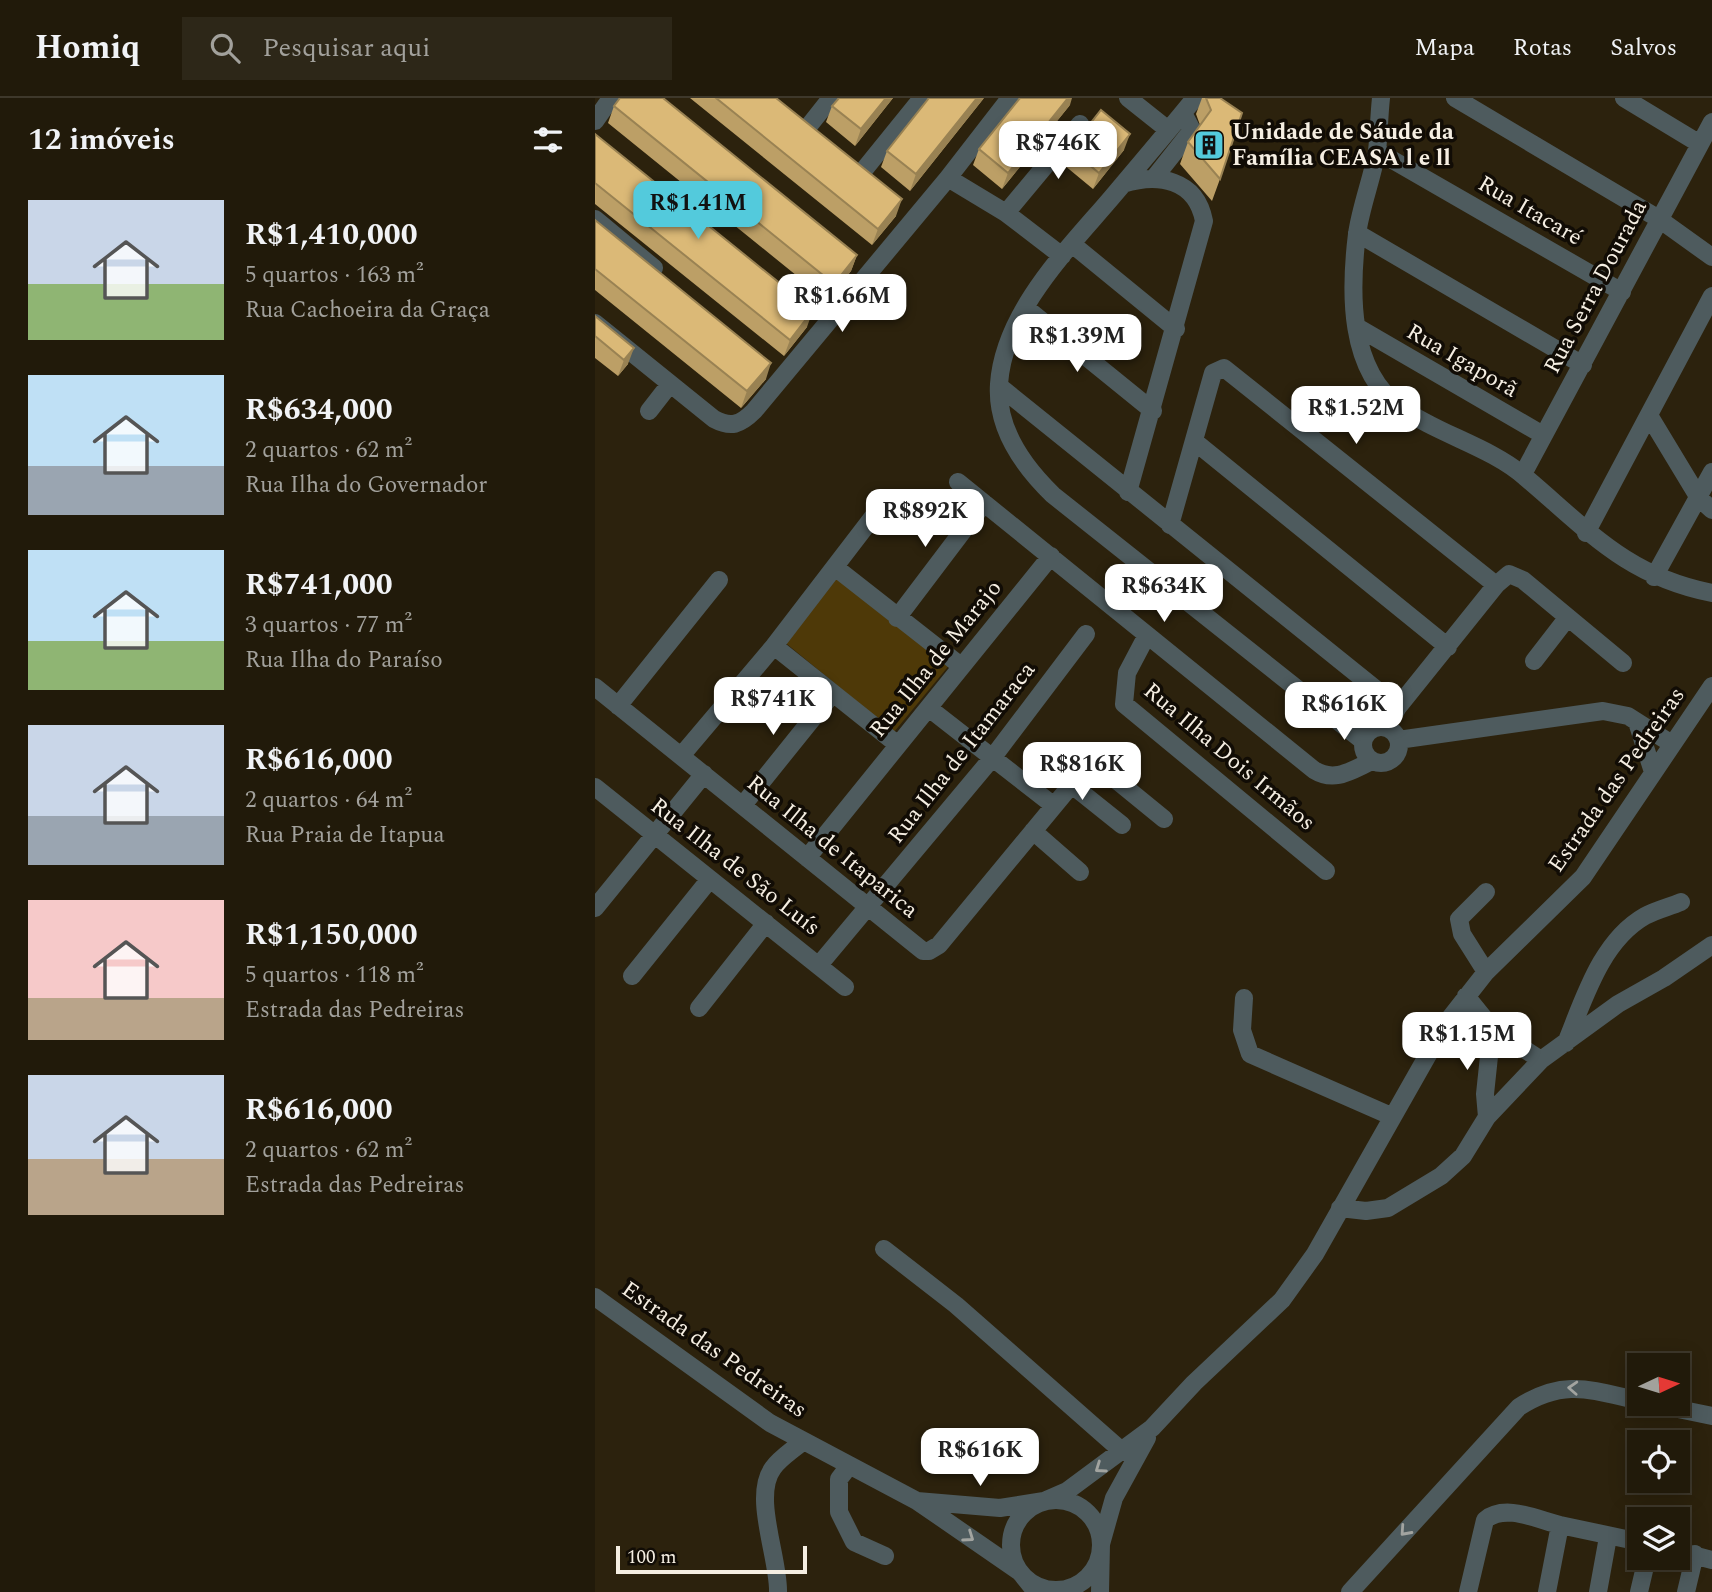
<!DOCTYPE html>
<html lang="pt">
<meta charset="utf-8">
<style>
:root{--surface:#211a0a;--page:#2d2718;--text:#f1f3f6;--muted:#a2a19c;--line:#3e382b;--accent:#53cadc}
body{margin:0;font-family:Spectral,serif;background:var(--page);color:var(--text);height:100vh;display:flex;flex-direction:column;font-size:26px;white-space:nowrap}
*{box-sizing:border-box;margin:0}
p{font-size:23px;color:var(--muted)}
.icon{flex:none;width:38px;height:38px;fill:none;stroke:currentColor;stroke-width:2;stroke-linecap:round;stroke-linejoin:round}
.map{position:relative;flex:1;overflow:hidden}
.side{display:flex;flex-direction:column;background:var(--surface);width:595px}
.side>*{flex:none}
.needle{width:46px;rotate:86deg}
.controls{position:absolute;left:1032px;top:1255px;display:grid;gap:14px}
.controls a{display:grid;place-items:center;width:63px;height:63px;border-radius:0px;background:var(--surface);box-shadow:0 4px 18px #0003,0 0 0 2px var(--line);font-size:35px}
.scale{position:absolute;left:21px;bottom:18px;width:191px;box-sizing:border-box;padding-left:7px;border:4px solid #f5eee2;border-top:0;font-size:19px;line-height:24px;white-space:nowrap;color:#f5eee2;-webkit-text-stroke:5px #110c05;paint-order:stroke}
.price{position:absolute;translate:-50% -60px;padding:0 16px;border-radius:14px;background:#fff;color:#222;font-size:23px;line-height:46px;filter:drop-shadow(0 2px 4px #0008)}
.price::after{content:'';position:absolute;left:50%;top:42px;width:21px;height:16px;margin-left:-10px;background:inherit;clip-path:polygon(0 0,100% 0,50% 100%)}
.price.on{background:var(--accent);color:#111}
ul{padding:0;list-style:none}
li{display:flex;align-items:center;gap:21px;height:175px;padding:0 28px}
li span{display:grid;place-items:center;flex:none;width:196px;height:140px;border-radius:0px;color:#555}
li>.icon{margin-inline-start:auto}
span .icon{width:84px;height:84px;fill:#fffc;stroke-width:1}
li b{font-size:30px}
h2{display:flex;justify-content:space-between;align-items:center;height:84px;padding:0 28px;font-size:30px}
header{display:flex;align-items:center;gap:42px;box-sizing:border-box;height:98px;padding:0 35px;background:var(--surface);border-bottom:2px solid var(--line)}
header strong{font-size:33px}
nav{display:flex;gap:38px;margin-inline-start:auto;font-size:24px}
.search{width:490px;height:63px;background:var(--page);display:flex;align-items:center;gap:18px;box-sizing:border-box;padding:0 24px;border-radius:0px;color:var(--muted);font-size:26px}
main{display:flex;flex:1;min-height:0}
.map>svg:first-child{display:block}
</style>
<header>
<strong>Homiq</strong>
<div class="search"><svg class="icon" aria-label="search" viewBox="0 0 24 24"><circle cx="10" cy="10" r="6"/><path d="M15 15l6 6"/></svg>Pesquisar aqui</div>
<nav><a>Mapa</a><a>Rotas</a><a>Salvos</a></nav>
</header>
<main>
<section class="side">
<h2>12 imóveis<svg class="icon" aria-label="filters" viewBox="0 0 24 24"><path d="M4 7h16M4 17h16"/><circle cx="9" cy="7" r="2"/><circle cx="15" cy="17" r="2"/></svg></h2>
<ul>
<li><span style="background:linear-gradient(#c9d6e8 60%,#8fb573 0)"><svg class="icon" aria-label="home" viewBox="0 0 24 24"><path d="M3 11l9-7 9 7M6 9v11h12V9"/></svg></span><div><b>R$1,410,000</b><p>5 quartos · 163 m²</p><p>Rua Cachoeira da Graça</p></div></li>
<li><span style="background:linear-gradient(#bfe0f5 65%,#9aa5b1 0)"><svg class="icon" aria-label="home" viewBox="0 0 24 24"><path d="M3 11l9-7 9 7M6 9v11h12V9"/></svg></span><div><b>R$634,000</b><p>2 quartos · 62 m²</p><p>Rua Ilha do Governador</p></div></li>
<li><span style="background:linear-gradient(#bfe0f5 65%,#8fb573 0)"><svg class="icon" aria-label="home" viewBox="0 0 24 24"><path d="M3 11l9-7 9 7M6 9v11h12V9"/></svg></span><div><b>R$741,000</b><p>3 quartos · 77 m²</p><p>Rua Ilha do Paraíso</p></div></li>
<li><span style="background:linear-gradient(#c9d6e8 65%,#9aa5b1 0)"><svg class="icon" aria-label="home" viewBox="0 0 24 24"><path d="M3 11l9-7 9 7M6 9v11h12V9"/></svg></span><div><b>R$616,000</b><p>2 quartos · 64 m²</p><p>Rua Praia de Itapua</p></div></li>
<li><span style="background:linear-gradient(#f6c9c9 70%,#b9a48a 0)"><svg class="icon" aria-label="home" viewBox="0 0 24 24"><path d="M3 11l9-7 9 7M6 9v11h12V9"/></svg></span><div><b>R$1,150,000</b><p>5 quartos · 118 m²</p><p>Estrada das Pedreiras</p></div></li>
<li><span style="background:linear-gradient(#c9d6e8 60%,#b9a48a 0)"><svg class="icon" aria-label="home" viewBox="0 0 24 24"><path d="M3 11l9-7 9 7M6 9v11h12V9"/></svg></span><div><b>R$616,000</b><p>2 quartos · 62 m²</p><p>Estrada das Pedreiras</p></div></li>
</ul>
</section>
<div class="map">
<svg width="1117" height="1494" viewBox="0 0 1117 1494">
<rect width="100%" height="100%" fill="#2c220d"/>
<!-- green -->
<path fill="#4e3908" d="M240 479 356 565 299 634 187 542Z"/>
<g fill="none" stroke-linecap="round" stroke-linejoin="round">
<!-- minor -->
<path stroke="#4e5b5e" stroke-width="18" d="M533 0 572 31
M600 0C573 33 546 65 518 98 474 150 409 213 404 286 401 330 427 367 458 397L768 643
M786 0C784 18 784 36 782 53 777 81 766 108 762 136 755 193 753 272 805 309 842 336 896 349 930 379 993 432 1031 478 1117 495
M860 0 1064 121 1117 159
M1029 0 1105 46
M0 23 16 0
M213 29 236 0
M782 53 1027 194
M268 73 327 0
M353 80 411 115 467 158
M559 80 597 32 588 15
M528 86C563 75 601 81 609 123L533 394
M411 115 485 26
M0 121 59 170
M762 135 988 267
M477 146 581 231
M431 210 558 313
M0 225 119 321C136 330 145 327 159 313L353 80 415 0
M762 229 948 337
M404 288 803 609
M54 313 75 286
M1055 319 1104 400 1117 412
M599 343 853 549
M928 376 1117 24
M363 384 719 672C740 685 757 672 777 663
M575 427 618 275 629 270 901 487
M991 435 1117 198
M241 470 366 568
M1059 479 1117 374
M302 520 389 405
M552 537 532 575 529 606 731 773
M179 548 303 647
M939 563 973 519
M0 589 328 853H334L344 847 492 668 499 667 509 672 569 721
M23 608 124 482
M335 611 458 707
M1042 624 1058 674
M791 629 803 609 901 487 914 476 928 482 1028 565
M768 647a18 18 0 1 1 36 0a18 18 0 1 1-36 0Z
M803 642 1008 613 1033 618 1077 646
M86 658 179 548 284 411
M477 687 527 727
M0 689 250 889
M148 707 238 595
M438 733 485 774
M212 760 456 458
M0 810 109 676
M224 867 398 659 491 536
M891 874 867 836 864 821 891 794
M37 878 115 781
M871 898 897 930 946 962
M649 900 647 932 655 956 796 1018
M104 910 171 825
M971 945C989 901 1006 843 1050 818 1061 812 1074 809 1086 804
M892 1019 890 996 897 930
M745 1110 771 1113 793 1110 846 1078 868 1058 892 1019 946 962 1023 906 1069 880 1117 847
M289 1151 361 1207 528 1354
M0 1199 175 1325 322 1403 425 1474 441 1494
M1059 1306 1117 1318
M254 1368 244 1381V1414L259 1444 290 1458
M416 1447a45 45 0 1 1 90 0a45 45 0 1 1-90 0Z
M322 1403 405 1410 449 1403 472 1393 557 1330 599 1285 687 1202 720 1156 851 925 891 874 988 779 1117 588
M1083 1453 1117 1462
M183 1494C184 1460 157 1398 178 1370 185 1360 198 1352 207 1344
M505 1494 506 1446 519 1400 552 1340
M755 1494 924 1309C969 1280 996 1292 1045 1303
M873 1494 890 1422C910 1405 943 1422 965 1427
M952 1494 965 1427 1045 1444
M1003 1494 1013 1439
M1044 1494 1052 1460
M1091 1494 1100 1456"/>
</g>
<!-- wall -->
<path fill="#bc9f66" d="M95 0H181L301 118 277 147Z
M298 0 260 48 231 24 237 8Z
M389 0 315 93 286 69 292 53Z
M607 0H625V81L617 103 585 66 593 44 605 27 601 16Z
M475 7 407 91 378 67 384 51Z
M19 8 262 157 256 173 233 203 13 25Z
M0 36 212 229 189 258 0 106Z
M475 51 529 52 498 91 469 67Z
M0 122 171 281 146 310 0 192Z
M0 218 33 266 23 278 0 260Z"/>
<!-- shaded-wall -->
<path fill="#998253" d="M291 0H298L260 48 266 31Z
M382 0H389L315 93 321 76Z
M473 0H477L475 7 407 91 413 75Z
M535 36 529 52 498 91 504 75Z
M307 101 301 118 277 147 283 131Z
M262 157 256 173 233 203 239 186Z
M218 212 212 229 189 258 195 242Z
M39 250 33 266 23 278 29 262Z
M176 265 171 281 146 310 152 293Z"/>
<!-- building -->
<path fill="#dbb977" stroke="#998253" stroke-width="2" d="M25 0H68L262 157 239 186 19 8Z
M121 0H181L307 101 283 131Z
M244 0H291L266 31 237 8Z
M334 0H382L321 76 292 53Z
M425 0H473L413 75 384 51Z
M611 0H625L647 15 625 81 593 44 616 12Z
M506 12 535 36 504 75 475 51Z
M0 36 218 212 195 242 0 85Z
M0 122 176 265 152 293 0 171Z
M0 218 39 250 29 262 0 238Z"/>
<!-- one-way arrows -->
<defs><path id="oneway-chevron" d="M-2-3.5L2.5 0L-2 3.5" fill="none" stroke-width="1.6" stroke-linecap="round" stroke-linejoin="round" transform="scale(1.75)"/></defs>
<g stroke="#a2a4a0">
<use href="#oneway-chevron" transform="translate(978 1290) rotate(-177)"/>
<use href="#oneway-chevron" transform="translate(505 1370) rotate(145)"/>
<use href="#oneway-chevron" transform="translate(810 1433) rotate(132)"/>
<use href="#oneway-chevron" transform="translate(374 1439) rotate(35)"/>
</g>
<!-- icons -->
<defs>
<g id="building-square" transform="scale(1.575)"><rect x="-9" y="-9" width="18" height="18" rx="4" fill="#53cadc" stroke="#110c05"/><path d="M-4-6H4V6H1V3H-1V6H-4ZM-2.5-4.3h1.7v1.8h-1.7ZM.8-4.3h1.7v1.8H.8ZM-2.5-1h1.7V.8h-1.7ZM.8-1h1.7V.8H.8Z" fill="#111"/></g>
</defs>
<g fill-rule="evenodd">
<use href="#building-square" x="614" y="47"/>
</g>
<g text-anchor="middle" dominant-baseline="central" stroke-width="7" stroke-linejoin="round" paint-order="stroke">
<!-- poi labels -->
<g font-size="23" font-weight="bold" fill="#f5eee2" stroke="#110c05" text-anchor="start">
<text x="637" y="34">Unidade de Sáude da<tspan x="637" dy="26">Família CEASA l e ll</tspan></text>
</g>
<!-- street labels -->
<g font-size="23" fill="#f5eee2" stroke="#110c05">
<text transform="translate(935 113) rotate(30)">Rua Itacaré</text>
<text transform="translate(1001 189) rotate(-62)">Rua Serra Dourada</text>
<text transform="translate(867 263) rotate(30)">Rua Igaporã</text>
<text transform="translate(341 561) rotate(-51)">Rua Ilha de Marajo</text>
<text transform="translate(367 655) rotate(-52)">Rua Ilha de Itamaraca</text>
<text transform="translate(634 659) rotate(40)">Rua Ilha Dois Irmãos</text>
<text transform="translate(1022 682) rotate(-55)">Estrada das Pedreiras</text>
<text transform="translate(237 749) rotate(39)">Rua Ilha de Itaparica</text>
<text transform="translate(140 769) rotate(38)">Rua Ilha de São Luís</text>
<text transform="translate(119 1252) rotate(35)">Estrada das Pedreiras</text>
</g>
</g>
</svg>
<div class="controls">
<a><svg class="needle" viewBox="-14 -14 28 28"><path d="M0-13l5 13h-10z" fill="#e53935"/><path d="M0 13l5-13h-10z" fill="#a2a19c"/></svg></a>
<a><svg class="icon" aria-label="locate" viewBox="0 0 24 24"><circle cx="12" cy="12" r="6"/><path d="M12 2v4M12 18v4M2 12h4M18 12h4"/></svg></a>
<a><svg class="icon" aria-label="layers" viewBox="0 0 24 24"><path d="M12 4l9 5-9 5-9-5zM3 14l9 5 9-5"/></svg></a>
</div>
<div class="scale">100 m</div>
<b class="price" style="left:463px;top:83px">R$746K</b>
<b class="price on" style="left:103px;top:143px">R$1.41M</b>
<b class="price" style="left:247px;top:236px">R$1.66M</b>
<b class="price" style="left:482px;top:276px">R$1.39M</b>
<b class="price" style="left:761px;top:348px">R$1.52M</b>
<b class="price" style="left:330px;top:451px">R$892K</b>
<b class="price" style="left:569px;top:526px">R$634K</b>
<b class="price" style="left:178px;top:639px">R$741K</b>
<b class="price" style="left:749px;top:644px">R$616K</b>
<b class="price" style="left:487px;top:704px">R$816K</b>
<b class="price" style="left:872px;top:974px">R$1.15M</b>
<b class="price" style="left:385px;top:1390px">R$616K</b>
</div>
</main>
